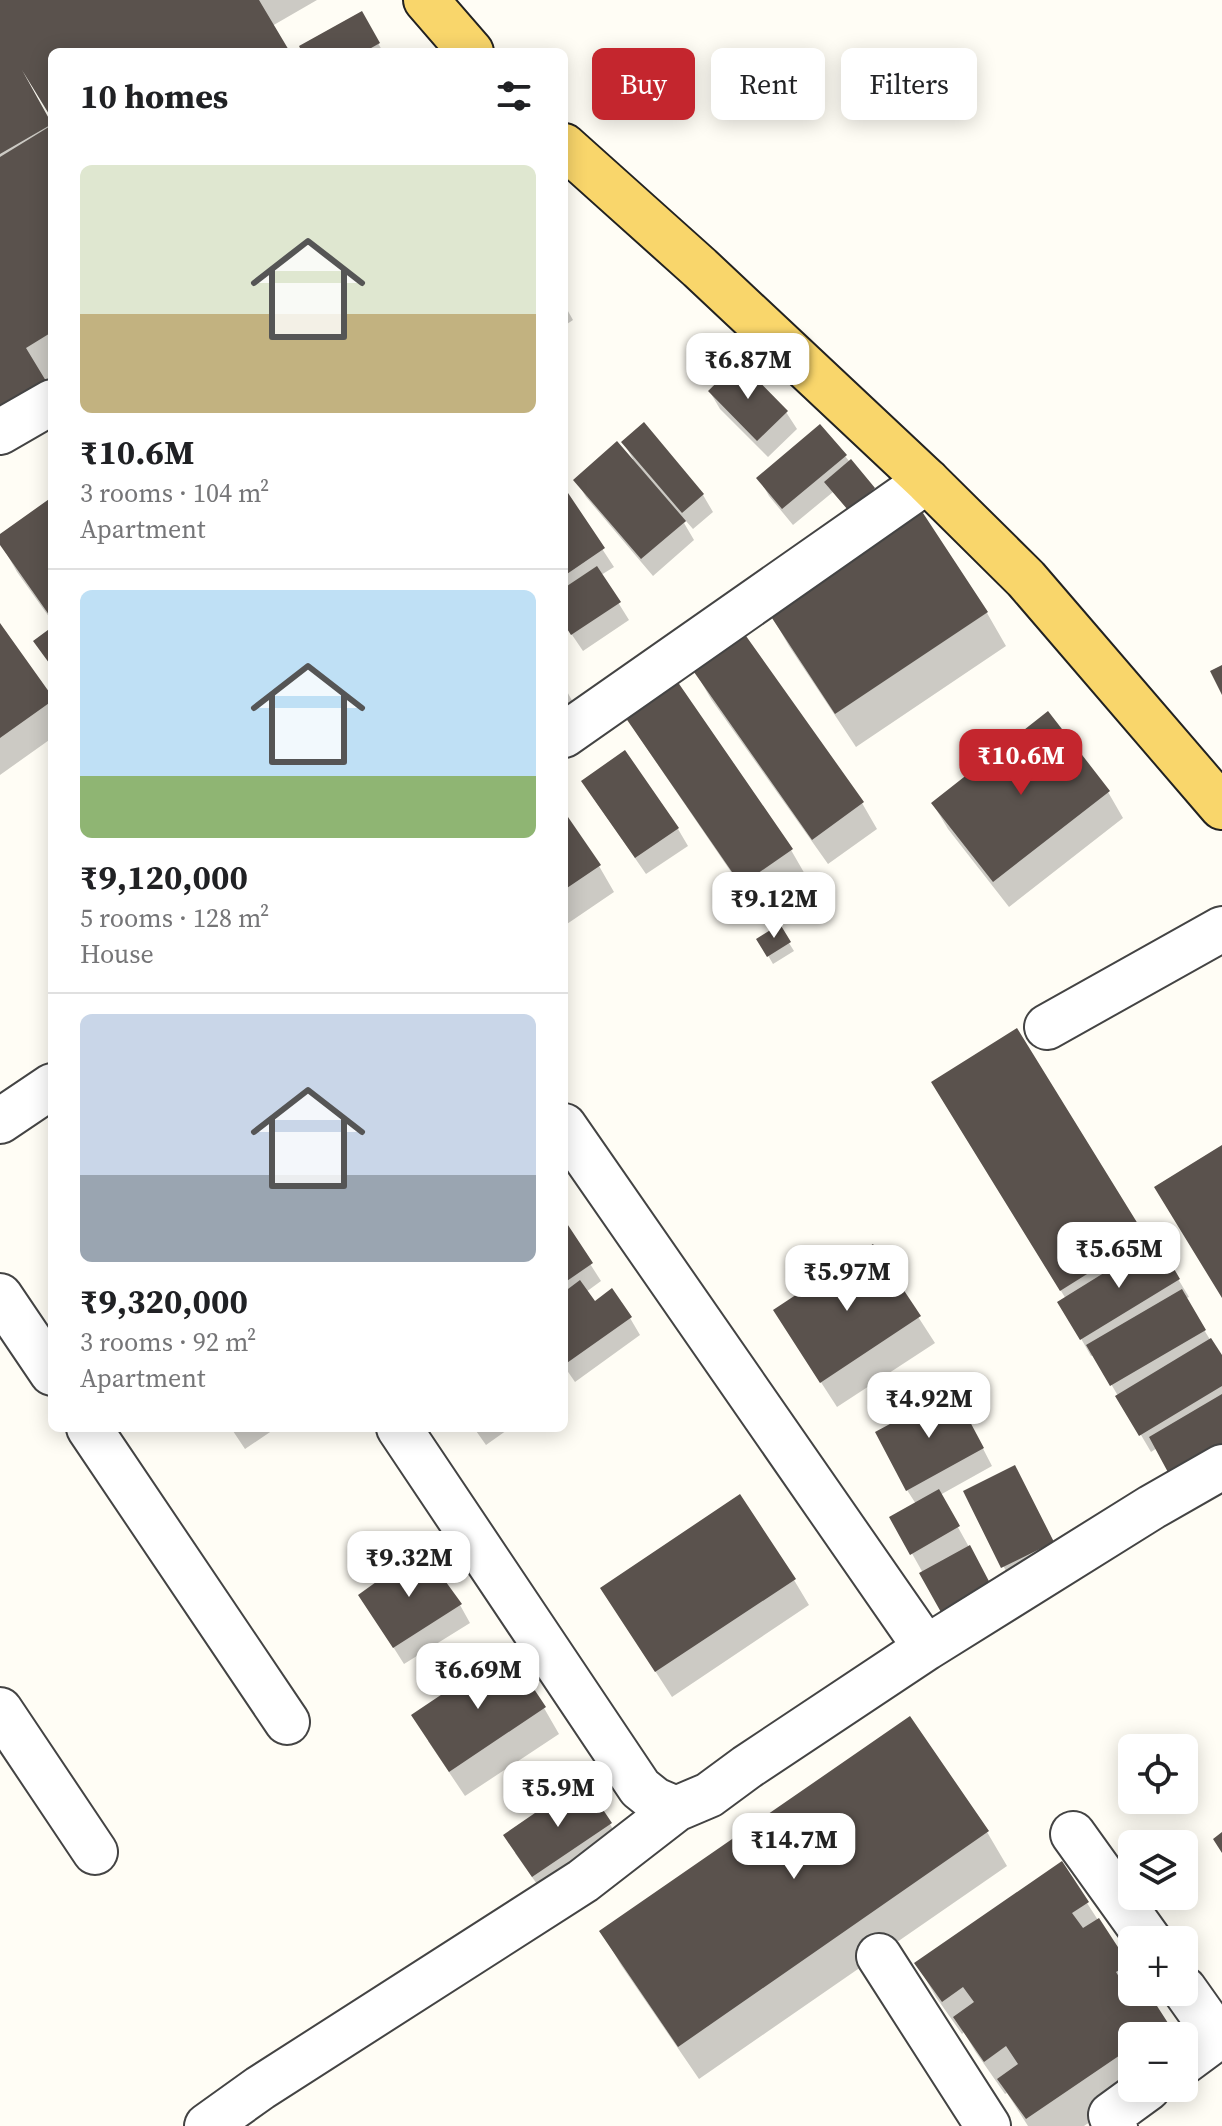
<!DOCTYPE html>
<meta charset="utf-8">
<style>
:root{--surface:#fff;--page:#f2f2f2;--text:#202124;--muted:#757577;--line:#e0e0e0;--accent:#c4262e}
body{margin:0;font-family:"Source Serif 4",serif;background:var(--page);color:var(--text);height:100vh;display:flex;flex-direction:column;font-size:30px;white-space:nowrap}
*{box-sizing:border-box;margin:0}
p{font-size:26px;color:var(--muted)}
.icon{flex:none;width:44px;height:44px;fill:none;stroke:currentColor;stroke-width:2;stroke-linecap:round;stroke-linejoin:round}
.map{position:relative;flex:1;overflow:hidden}
.side{position:absolute;left:48px;top:48px;width:520px;height:1384px;display:flex;flex-direction:column;background:var(--surface);border-radius:12px;box-shadow:0 4px 20px #0003}
.side>*{flex:none}
.top-card{position:absolute;left:592px;top:48px;width:510px;height:72px;display:flex;gap:16px}
.buttons{position:absolute;left:1118px;top:1734px;display:grid;gap:16px}
.buttons a{display:grid;place-items:center;width:80px;height:80px;border-radius:12px;background:var(--surface);box-shadow:0 4px 20px #0003;font-size:40px}
.price{position:absolute;translate:-50% -68px;padding:0 18px;border-radius:16px;background:#fff;color:#222;font-size:26px;line-height:52px;filter:drop-shadow(0 2px 4px #0008)}
.price::after{content:'';position:absolute;left:50%;top:48px;width:24px;height:18px;margin-left:-12px;background:inherit;clip-path:polygon(0 0,100% 0,50% 100%)}
.price.on{background:var(--accent);color:#fff}
ul{padding:0;list-style:none}
li{display:grid;align-content:center;gap:16px;height:424px;padding:0 32px}
li+li{border-top:2px solid var(--line)}
li span{display:grid;place-items:center;height:248px;border-radius:12px;color:#555}
li>.icon{margin-inline-start:auto}
span .icon{width:144px;height:144px;fill:#fffc;stroke-width:1}
li b{font-size:34px}
h2{display:flex;justify-content:space-between;align-items:center;height:96px;padding:0 32px;font-size:34px}
.chip{padding:0 28px;border-radius:12px;background:var(--surface);box-shadow:0 4px 20px #0003;font-size:28px;line-height:72px}
.chip.on{background:var(--accent);color:#fff}
.map>svg:first-child{display:block}
</style>
<div class="map">
<svg width="1222" height="2126" viewBox="0 0 1222 2126">
<rect width="100%" height="100%" fill="#fffdf5"/>
<!-- shadow -->
<path fill="#0003" d="M0 0H317L272 26 287 52H52V115L0 27Z
M362 14 383 52H304Z
M0 36 52 126V377L44 382 0 454Z
M564 304 573 320 564 326Z
M710 392 786 412 797 429 768 457 720 409Z
M623 442 703 495 713 512 693 529 686 521 684 523 694 540 653 576 586 497 576 480 633 459Z
M845 456 878 497 854 517 833 492 793 525 769 496 759 478Z
M564 491 614 567 601 575 629 620 583 651 564 623V590L567 588 564 584Z
M52 499V621L17 572 0 542V537Z
M770 613H987L1006 646 856 747 789 646Z
M0 627 52 700V738L0 775Z
M746 639 862 803 877 829 828 864 711 699 696 673Z
M675 681 791 850 806 876 757 910 641 740 626 715Z
M564 686 580 715 564 726Z
M1108 792 1123 818 1009 907 948 829 933 804Z
M594 799 678 829 688 846 646 874Z
M564 823 599 866 614 892 564 926Z
M779 927 794 951 773 964 759 940Z
M1017 1031 1150 1247 1156 1243 1189 1297 1185 1299 1222 1359V1469L1157 1448 1151 1452 1094 1355 1091 1356 1060 1302 1066 1299 953 1116Z
M564 1223 601 1281 586 1292 594 1303 630 1318 640 1335 575 1382 564 1366Z
M873 1247 935 1343 837 1407 791 1336Z
M963 1410 992 1466 940 1495 979 1565 923 1573 892 1518 916 1504 907 1490Z
M231 1428H276L245 1449Z
M474 1428H510L486 1445Z
M1024 1485 1063 1560 1013 1585 966 1492Z
M422 1552 460 1605 470 1623 404 1664 371 1612Z
M794 1580 809 1605 672 1697 602 1589Z
M544 1708 559 1734 465 1796 428 1741Z
M909 1719 987 1832 1007 1866 699 2079 621 1965 602 1932Z
M610 1824 620 1842 544 1894 515 1853Z
M1087 1903 1132 1973V1992H1145L1173 2036H1132V2088H1140L1084 2126H1028L1007 2093 1005 2094 975 2051 964 2032 962 2034 936 1997 917 1964Z"/>
<!-- building -->
<path fill="#5a524d" d="M0 0H259L290 52H52V119L22 70 52 124 0 154Z
M362 11 380 43 364 52H302L299 46Z
M52 125V332L26 348 46 381 0 409V157Z
M739 361 788 411 757 441 708 391Z
M644 422 704 494 682 513 621 442Z
M820 424 847 455 782 509 756 478Z
M617 441 686 521 641 559 573 480Z
M851 459 875 488 848 510 824 482Z
M564 487 605 548 564 576Z
M52 497V619L0 545V534Z
M921 510 988 612 835 714 768 612Z
M597 566 621 602 571 635 564 624V588Z
M0 623 52 696V701L0 738Z
M52 627V667L33 641Z
M746 636 864 802 812 840 694 672Z
M1222 665V695L1210 671Z
M675 678 793 849 741 885 623 714Z
M1048 711 1110 791 993 882 931 803Z
M625 750 679 828 635 858 581 781Z
M568 817 601 865 564 890V820Z
M780 924 791 942 767 957 756 939Z
M1017 1028 1146 1237 1060 1291 931 1082Z
M1222 1145V1298L1154 1187Z
M564 1219 593 1263 564 1283Z
M1157 1240 1180 1279 1080 1340 1057 1302Z
M873 1244 921 1316 820 1383 773 1310Z
M580 1280 595 1301 612 1288 632 1317 564 1365V1292Z
M1182 1289 1206 1330 1110 1386 1086 1345Z
M1211 1338 1222 1355V1386L1139 1436 1115 1396Z
M953 1390 984 1448 906 1491 875 1432Z
M1222 1394V1446L1170 1476 1149 1437Z
M1015 1465 1054 1542 1001 1568 963 1491Z
M939 1489 960 1526 910 1555 889 1517Z
M740 1494 796 1579 655 1672 600 1588Z
M970 1545 992 1587 942 1614 919 1573Z
M422 1549 462 1604 393 1648 358 1595Z
M508 1650 546 1707 449 1772 411 1715Z
M910 1716 989 1831 678 2047 599 1931Z
M583 1780 612 1823 532 1877 503 1835Z
M1222 1832V1853L1213 1839Z
M1062 1861 1089 1902 1072 1913 1083 1928 1099 1918 1129 1964 1116 1972 1127 1990 1132 1986V1992H1148L1168 2023 1148 2036H1132V2047L1026 2119 997 2079 1018 2064 1006 2046 984 2062 953 2017 974 2002 963 1987 942 2002 914 1963Z"/>
<g fill="none" stroke-linecap="round" stroke-linejoin="round">
<!-- minor casing -->
<g stroke="#444" stroke-width="48">
<path id="minor" d="M0 432 52 402
M564 735 927 481
M1047 1027 1222 929
M0 1121 52 1086
M564 1126 926 1648
M0 1296 52 1373
M89 1428 287 1722
M399 1428 640 1788 655 1800 676 1809 709 1795 747 1767 926 1648 1152 1507 1222 1467
M0 1710 95 1852
M1073 1834 1149 1940
M879 1956 988 2126
M1184 1989 1218 2037
M1184 2062 1222 2034
M207 2126 260 2088 583 1881 676 1809
M1115 2126 1111 2115 1148 2088"/>
</g>
<!-- major casing -->
<g stroke="#222" stroke-width="48">
<path id="major" d="M426 0 471 52
M564 146 700 268 927 481 1026 579 1222 807"/>
</g>
<!-- minor -->
<use href="#minor" stroke="#fff" stroke-width="44"/>
<!-- major -->
<use href="#major" stroke="#f9d66b" stroke-width="44"/>
</g>
</svg>
<div class="buttons">
<a><svg class="icon" aria-label="locate" viewBox="0 0 24 24"><circle cx="12" cy="12" r="6"/><path d="M12 2v4M12 18v4M2 12h4M18 12h4"/></svg></a>
<a><svg class="icon" aria-label="layers" viewBox="0 0 24 24"><path d="M12 4l9 5-9 5-9-5zM3 14l9 5 9-5"/></svg></a>
<a>+</a>
<a>−</a>
</div>
<b class="price" style="left:748px;top:401px">₹6.87M</b>
<b class="price on" style="left:1021px;top:797px">₹10.6M</b>
<b class="price" style="left:774px;top:940px">₹9.12M</b>
<b class="price" style="left:1119px;top:1290px">₹5.65M</b>
<b class="price" style="left:847px;top:1313px">₹5.97M</b>
<b class="price" style="left:929px;top:1440px">₹4.92M</b>
<b class="price" style="left:409px;top:1599px">₹9.32M</b>
<b class="price" style="left:478px;top:1711px">₹6.69M</b>
<b class="price" style="left:558px;top:1829px">₹5.9M</b>
<b class="price" style="left:794px;top:1881px">₹14.7M</b>
<div class="top-card">
<a class="chip on">Buy</a>
<a class="chip">Rent</a>
<a class="chip">Filters</a>
</div>
<section class="side">
<h2>10 homes<svg class="icon" aria-label="filters" viewBox="0 0 24 24"><path d="M4 7h16M4 17h16"/><circle cx="9" cy="7" r="2"/><circle cx="15" cy="17" r="2"/></svg></h2>
<ul>
<li><span style="background:linear-gradient(#dfe7d0 60%,#c2b280 0)"><svg class="icon" aria-label="home" viewBox="0 0 24 24"><path d="M3 11l9-7 9 7M6 9v11h12V9"/></svg></span><div><b>₹10.6M</b><p>3 rooms · 104 m²</p><p>Apartment</p></div></li>
<li><span style="background:linear-gradient(#bfe0f5 75%,#8fb573 0)"><svg class="icon" aria-label="home" viewBox="0 0 24 24"><path d="M3 11l9-7 9 7M6 9v11h12V9"/></svg></span><div><b>₹9,120,000</b><p>5 rooms · 128 m²</p><p>House</p></div></li>
<li><span style="background:linear-gradient(#c9d6e8 65%,#9aa5b1 0)"><svg class="icon" aria-label="home" viewBox="0 0 24 24"><path d="M3 11l9-7 9 7M6 9v11h12V9"/></svg></span><div><b>₹9,320,000</b><p>3 rooms · 92 m²</p><p>Apartment</p></div></li>
</ul>
</section>
</div>
